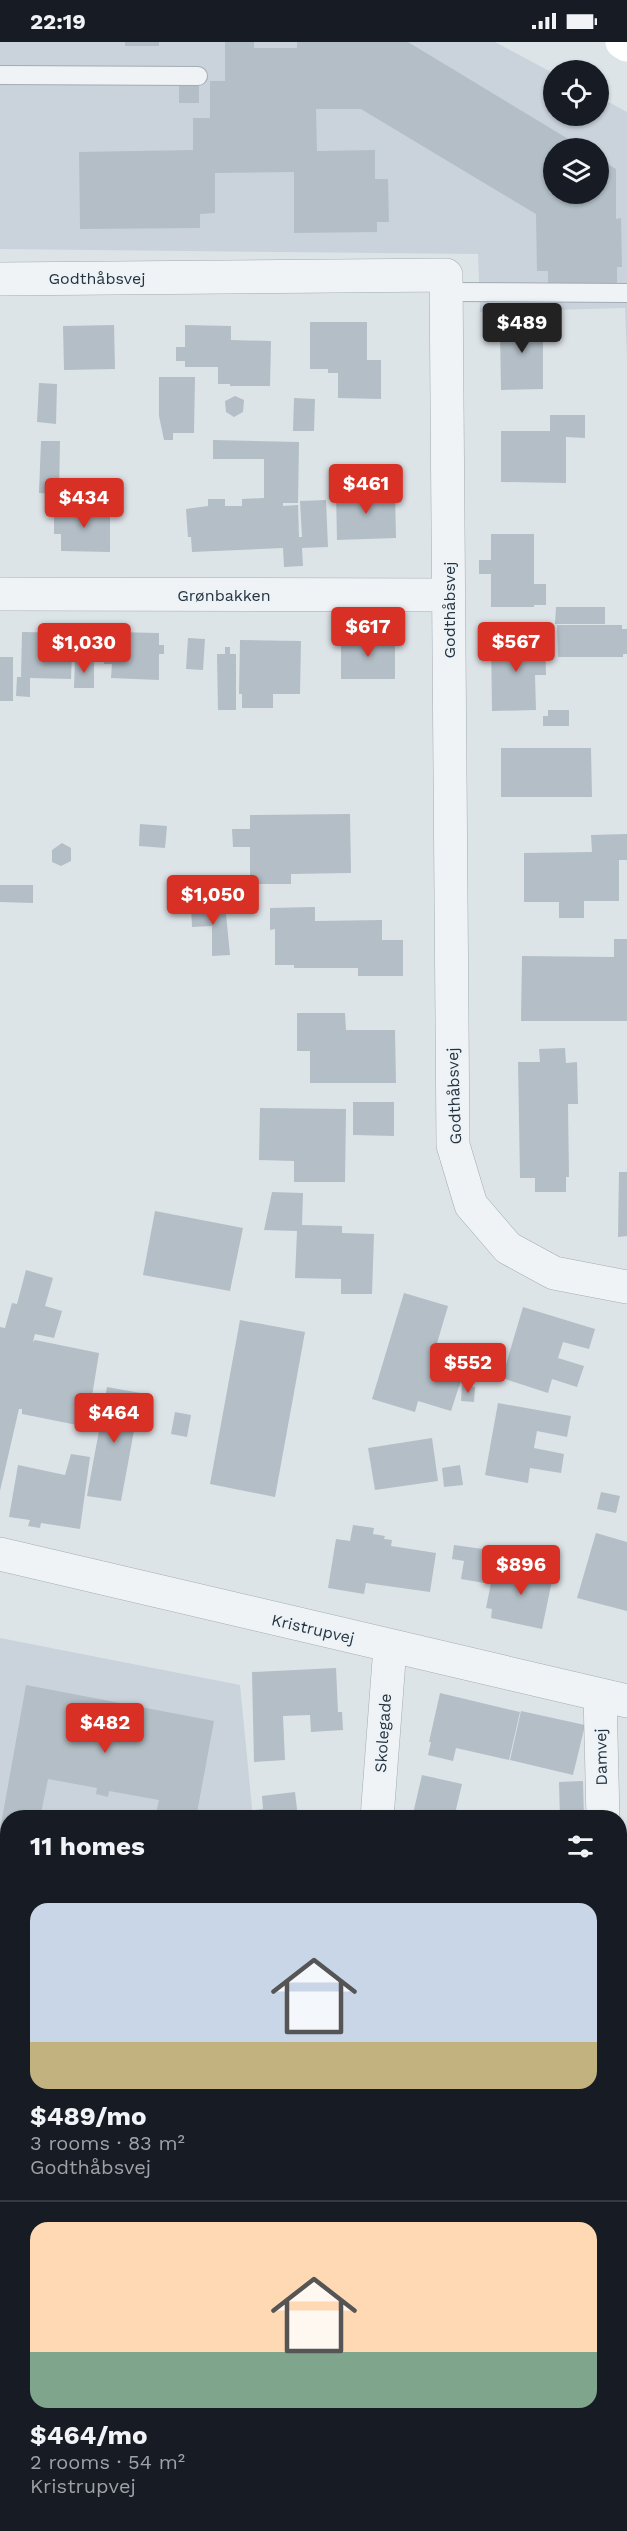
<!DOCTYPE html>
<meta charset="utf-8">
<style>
:root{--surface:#171b24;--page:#242831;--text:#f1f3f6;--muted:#9ea1a6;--line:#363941;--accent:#d93025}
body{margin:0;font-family:"Work Sans",sans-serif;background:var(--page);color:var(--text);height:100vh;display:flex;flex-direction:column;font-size:22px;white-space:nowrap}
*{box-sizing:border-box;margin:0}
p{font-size:20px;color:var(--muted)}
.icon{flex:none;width:33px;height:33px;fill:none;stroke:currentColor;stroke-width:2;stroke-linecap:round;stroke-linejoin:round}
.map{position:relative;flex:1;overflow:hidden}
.details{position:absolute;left:0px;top:1768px;width:627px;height:722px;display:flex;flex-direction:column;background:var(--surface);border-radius:24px 24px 0 0;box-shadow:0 2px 4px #0004}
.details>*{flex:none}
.buttons{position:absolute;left:543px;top:18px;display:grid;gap:12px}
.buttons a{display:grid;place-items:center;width:66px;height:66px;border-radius:50%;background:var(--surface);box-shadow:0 2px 4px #0004;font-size:30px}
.price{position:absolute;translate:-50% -51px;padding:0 14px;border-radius:6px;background:var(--accent);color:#fff;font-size:20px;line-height:39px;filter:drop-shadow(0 2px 3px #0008)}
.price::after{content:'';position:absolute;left:50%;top:36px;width:18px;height:14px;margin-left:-9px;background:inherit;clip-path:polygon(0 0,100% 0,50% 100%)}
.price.active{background:#222;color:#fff}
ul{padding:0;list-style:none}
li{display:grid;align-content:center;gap:12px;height:318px;padding:0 30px}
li+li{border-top:2px solid var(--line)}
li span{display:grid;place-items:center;height:186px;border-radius:18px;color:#555}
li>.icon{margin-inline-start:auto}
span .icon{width:108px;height:108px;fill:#fffc;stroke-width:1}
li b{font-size:26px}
h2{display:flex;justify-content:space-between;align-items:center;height:72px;padding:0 30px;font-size:26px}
.status{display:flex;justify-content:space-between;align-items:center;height:42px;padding:0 30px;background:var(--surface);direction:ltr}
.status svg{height:16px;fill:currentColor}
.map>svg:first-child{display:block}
</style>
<div class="status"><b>22:19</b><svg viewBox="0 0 49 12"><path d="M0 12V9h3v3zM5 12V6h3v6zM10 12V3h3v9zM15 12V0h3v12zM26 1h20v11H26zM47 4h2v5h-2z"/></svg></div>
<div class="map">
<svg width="627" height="2489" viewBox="0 0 627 2489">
<rect width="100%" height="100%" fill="#dde4e8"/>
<!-- built -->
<path fill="#cad3db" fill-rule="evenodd" d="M0 0H495L553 31 554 74H598L599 55 627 70V316L625 266 480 270 478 212 0 207ZM554 106H598V152H554Z
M0 1596 240 1643 253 1776H8V2482H279V2489H0Z"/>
<!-- building -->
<path fill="#b3bec6" d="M125 0H159V4H125Z
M225 0H254V6H297V0H408L583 106H554V152H598V116L616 127V177L621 176 622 225H617V241L548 242V229H537L536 172 361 67H316L317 109 375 108V137H388L389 180H377V190L294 191V130L215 131V171L200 172V186L80 187 79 110 193 108V76H210V39H225Z
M179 44H199V61H179Z
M540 272V288H543V347L501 348 500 289H508V273Z
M310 280H367V318H381V357L338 356V331H328V327H310Z
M114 283 115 327 64 328 63 284Z
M185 283 231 284V298L271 299 270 344H230V342H218V325H185V319H176V305H185Z
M159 335H195L194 391H173V398H164L159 374Z
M39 341 57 342 56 382 37 380Z
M235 354 244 358 243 370 234 375 226 370 225 359Z
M294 356 315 357 314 389H293Z
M550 373H585V396L566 395V441L501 440V389H550Z
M213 398 299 400 298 461H283V464L298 463 299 495H302L300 459 326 458 328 505 302 506 303 524 284 525 283 506 192 510 191 495H188L186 467 208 464V457H225V464H242V457L264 456V417H213Z
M41 399H60L59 452 39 451Z
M395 449 396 496 337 498 336 450Z
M61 466H110V510L61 509V492H54V470H61Z
M491 492H534V542H546V563H534V565H491V532H479V518H491Z
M556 565H605V582H555Z
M557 583H622V587H627V612H623V615H558Z
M22 590 73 591 72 604H77L76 612H72L71 637 30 636V655L16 654 17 635H21Z
M112 590 159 591V603H164V612H159V638L111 636 112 622H104V605H111Z
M395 594V637H341V595Z
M188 596 205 597 203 628 186 627Z
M491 596H535V601H545L546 633H535L536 668 492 669Z
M240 598 301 599 300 652H273V666H242V652H239Z
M225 605H230V612H236V668H218L217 612H225Z
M0 615H13V659H0Z
M75 617H94V646H74Z
M548 668H569V684H543V674H548Z
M501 706H591L592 755H501Z
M350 772 351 831 291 832V842H250V805H233L232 787H250V773Z
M140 782 167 784 165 806 139 804Z
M627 792V818H619V859H584V876H559V860H524V811L592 810 591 793Z
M62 801 71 806V819L61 824 52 820V808Z
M0 843H33V861L0 860Z
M225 862 230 913 212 914V884L192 885 191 863Z
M315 865V879L382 878V898H403V934H358V926H294V923H275V887L270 888V866Z
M614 897H627V979H521L522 914 614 915Z
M297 971H345L346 988H395L396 1041H310V1009H297Z
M565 1006 566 1021 577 1020 578 1062H568L569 1135H566V1150H535V1136H520L518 1020H540L539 1007Z
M353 1060H394V1094L353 1093Z
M260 1066 346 1067 345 1140H294V1119L259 1118Z
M619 1130H627V1194L618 1195Z
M272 1150 303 1151 302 1183 342 1184V1191L374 1192 372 1252H341V1237L295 1236 297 1189 264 1188Z
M155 1169 243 1186 230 1249 143 1233Z
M26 1228 53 1236 45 1264 62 1269 54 1296 35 1292 33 1300 35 1298 99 1311 87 1385 22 1372V1367H19L0 1449V1285L5 1286 12 1261 17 1262Z
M404 1251 448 1264 430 1325 462 1335 451 1369 418 1359 415 1370 372 1357Z
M523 1265 595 1287 589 1307 563 1300 558 1316 584 1324 577 1345 552 1337 548 1351 502 1336Z
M240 1278 305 1290 275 1455 210 1442Z
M462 1343 475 1345 474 1360 461 1359Z
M107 1345 141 1351 121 1459 87 1454Z
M498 1361 571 1374 567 1395 537 1389 534 1406 564 1412 561 1431 530 1426 528 1441 485 1433Z
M175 1370 191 1373 187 1395 171 1392Z
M432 1396 438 1439 375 1448 368 1406Z
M71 1412 90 1415 80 1487 41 1481 40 1486 28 1484 30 1478 9 1475 18 1423 65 1433Z
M460 1423 463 1443 444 1445 442 1426Z
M601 1450 620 1454 616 1471 597 1467Z
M353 1483 374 1486 373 1492 385 1494 384 1497 392 1498 391 1504 436 1511 430 1550 366 1541 364 1552 328 1546 336 1497 350 1499Z
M596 1491 627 1500V1569L577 1556Z
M454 1503 490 1508 484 1541 461 1537 464 1519 452 1517Z
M542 1517 556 1519 542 1587 491 1576 492 1567 486 1566 494 1526 537 1535Z
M336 1626 338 1670H342L343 1688 311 1690 310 1673 283 1674 285 1718 254 1720 252 1630Z
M26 1643 214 1679 196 1776H155L159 1758 109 1749 108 1755 96 1752 97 1746 48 1737 40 1776H8V1816L0 1815V1788Z
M440 1651 520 1670 509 1718 456 1706 453 1719 428 1713 431 1700H429Z
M521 1669 585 1683 573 1733 510 1718Z
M422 1733 462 1742 454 1776H412Z
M583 1739 584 1776H560L559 1740Z
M295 1750 298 1776H256L255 1768 263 1767 262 1754Z
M624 1844H627V1887H625Z
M0 1856 8 1857V1969L1 2006Z
M620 2195 627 2196V2255L620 2254Z
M0 2258 8 2259V2389L0 2387Z
M620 2392H627V2454L620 2469Z
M8 2475V2482H79L80 2486 91 2482H123L122 2489H0V2477Z
M394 2482H613L609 2489H395Z"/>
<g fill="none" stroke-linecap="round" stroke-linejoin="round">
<!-- lane casing -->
<g stroke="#a2acb2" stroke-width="20">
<path id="lane" d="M0 33 198 34
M446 250 627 251
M0 1829 8 1830
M624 2489 627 2484"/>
</g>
<!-- street casing -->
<g stroke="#a2acb2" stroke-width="34">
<path id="street" d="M0 237 446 233 453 1103 471 1163 508 1206 554 1231 627 1245
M0 552 449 553
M0 1512 627 1659
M600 1653 603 1776
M377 1776 390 1605
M620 2097 627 2098
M332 2482V2489"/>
</g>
<!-- lane -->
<use href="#lane" stroke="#f0f3f6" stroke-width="18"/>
<!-- street -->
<use href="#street" stroke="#f0f3f6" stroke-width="33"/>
<!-- secondary -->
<path stroke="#fff" stroke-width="33" d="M622 0 627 3"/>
</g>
<g text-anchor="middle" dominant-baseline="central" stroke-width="4.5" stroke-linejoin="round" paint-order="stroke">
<!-- street labels -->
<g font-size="16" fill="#253440" stroke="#ecf2f6">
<text x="97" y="236">Godthåbsvej</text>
<text x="224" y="553">Grønbakken</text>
<text transform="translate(449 568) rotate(-90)">Godthåbsvej</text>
<text transform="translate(454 1054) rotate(-92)">Godthåbsvej</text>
<text transform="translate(313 1587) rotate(13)">Kristrupvej</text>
<text transform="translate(383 1691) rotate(-86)">Skolegade</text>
<text transform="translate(601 1715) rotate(-91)">Damvej</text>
</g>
</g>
</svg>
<div class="buttons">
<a><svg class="icon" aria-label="locate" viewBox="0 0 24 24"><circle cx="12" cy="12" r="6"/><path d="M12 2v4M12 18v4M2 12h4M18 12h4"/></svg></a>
<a><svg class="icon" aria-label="layers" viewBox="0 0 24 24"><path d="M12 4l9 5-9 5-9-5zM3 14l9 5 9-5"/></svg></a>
</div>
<b class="price active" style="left:522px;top:312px">$489</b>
<b class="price" style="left:366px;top:473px">$461</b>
<b class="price" style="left:84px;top:487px">$434</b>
<b class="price" style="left:368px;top:616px">$617</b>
<b class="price" style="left:516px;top:631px">$567</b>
<b class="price" style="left:84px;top:632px">$1,030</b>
<b class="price" style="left:213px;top:884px">$1,050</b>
<b class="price" style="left:468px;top:1352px">$552</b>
<b class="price" style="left:114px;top:1402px">$464</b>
<b class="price" style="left:521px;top:1554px">$896</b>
<b class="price" style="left:105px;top:1712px">$482</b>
<section class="details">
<h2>11 homes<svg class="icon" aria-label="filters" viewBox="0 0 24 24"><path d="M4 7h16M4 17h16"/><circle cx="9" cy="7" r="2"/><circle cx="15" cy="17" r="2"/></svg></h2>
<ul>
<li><span style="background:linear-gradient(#c9d6e8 75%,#c2b280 0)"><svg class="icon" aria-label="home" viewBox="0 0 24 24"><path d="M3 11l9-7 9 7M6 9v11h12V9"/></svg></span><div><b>$489/mo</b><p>3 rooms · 83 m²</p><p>Godthåbsvej</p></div></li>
<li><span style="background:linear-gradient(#ffd9b3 70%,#7fa58c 0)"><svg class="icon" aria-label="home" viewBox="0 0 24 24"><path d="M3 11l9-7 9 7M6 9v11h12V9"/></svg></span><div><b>$464/mo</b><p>2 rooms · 54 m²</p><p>Kristrupvej</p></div></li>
</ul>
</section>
</div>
